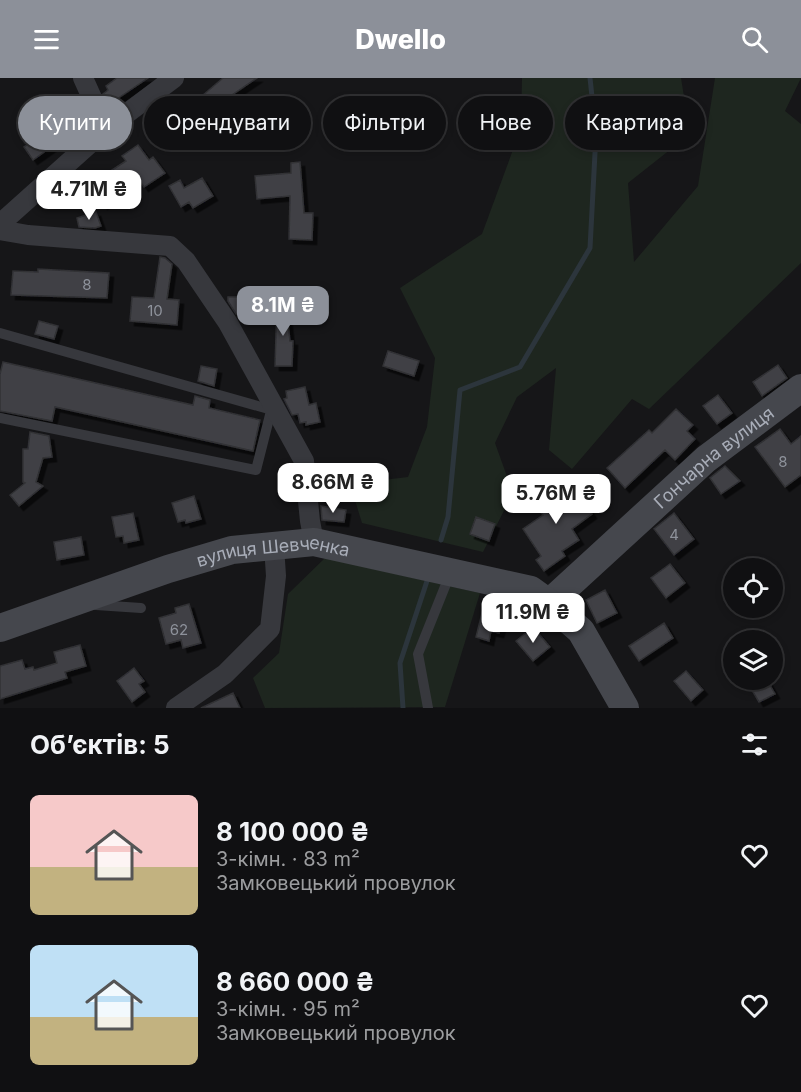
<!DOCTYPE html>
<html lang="uk">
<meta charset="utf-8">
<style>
:root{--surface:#101012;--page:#1e1e20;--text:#f1f3f6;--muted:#9c9d9f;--line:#303032;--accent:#8c9099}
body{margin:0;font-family:Inter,sans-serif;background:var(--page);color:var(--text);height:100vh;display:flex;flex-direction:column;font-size:22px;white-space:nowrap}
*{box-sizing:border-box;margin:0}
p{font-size:20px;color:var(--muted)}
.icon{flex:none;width:33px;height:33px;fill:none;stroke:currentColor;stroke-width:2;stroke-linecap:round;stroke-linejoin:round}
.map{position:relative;height:630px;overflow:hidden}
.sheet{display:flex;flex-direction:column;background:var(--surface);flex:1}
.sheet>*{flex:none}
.guide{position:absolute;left:18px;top:18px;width:765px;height:54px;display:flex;gap:12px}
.controls{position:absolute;left:723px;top:480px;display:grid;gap:12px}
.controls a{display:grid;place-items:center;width:60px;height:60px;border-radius:50%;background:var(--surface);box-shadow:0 3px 9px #0003,0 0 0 2px var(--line);font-size:30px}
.price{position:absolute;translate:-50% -51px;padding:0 14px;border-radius:12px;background:#fff;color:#222;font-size:20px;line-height:39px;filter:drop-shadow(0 2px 3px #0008)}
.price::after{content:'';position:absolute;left:50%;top:36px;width:18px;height:14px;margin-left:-9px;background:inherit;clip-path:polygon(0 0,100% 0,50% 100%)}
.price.on{background:var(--accent);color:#fff}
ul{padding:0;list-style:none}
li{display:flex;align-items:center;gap:18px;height:150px;padding:0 30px}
li span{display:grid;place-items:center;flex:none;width:168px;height:120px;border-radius:9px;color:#555}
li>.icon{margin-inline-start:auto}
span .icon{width:72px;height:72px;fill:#fffc;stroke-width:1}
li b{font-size:26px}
h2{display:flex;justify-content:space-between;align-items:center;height:72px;padding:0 30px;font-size:26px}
.chip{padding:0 21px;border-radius:27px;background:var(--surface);box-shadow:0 3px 9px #0003,0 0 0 2px var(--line);font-size:21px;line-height:54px}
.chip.on{background:var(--accent);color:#fff}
header{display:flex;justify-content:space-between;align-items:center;height:78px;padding:0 30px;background:var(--accent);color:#fff;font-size:27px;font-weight:800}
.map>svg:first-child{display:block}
</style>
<header><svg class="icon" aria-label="menu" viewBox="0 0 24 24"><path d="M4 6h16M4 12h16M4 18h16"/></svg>Dwello<svg class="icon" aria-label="search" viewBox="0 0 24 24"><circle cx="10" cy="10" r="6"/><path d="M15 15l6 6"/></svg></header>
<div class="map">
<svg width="801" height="630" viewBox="0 0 801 630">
<defs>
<filter id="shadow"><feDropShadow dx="4.5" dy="4.5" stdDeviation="0" flood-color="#0009"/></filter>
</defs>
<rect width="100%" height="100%" fill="#161618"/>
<!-- green -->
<path fill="#1e261f" d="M522 0H681L690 56 628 105 634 184 698 108 715 0H801L785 33 801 46V185L649 331 632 321 572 391 549 372 556 290 517 319 495 365 513 415 483 474 362 445 350 406 408 399 427 349 435 280 400 210 482 156 521 50Z
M325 480 480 515 445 629 265 630 253 600 279 575 288 516Z"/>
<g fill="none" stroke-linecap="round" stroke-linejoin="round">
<!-- stream -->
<path stroke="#2c353c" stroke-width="5" d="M441 462 448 439 460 312 520 289 590 170 596 56 590 0
M403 630 400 585 428 500"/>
</g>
<!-- building -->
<path fill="#404145" stroke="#303034" stroke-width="1.5" filter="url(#shadow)" d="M117 0H148L108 27 103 16 108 12 106 8Z
M223 0H257L223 23 222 20 201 38 210 48 196 60 190 53 180 61 168 47Z
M72 36 84 53 68 64 64 60 33 82 24 69Z
M138 67 149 82 153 79 165 95 144 109 133 94 113 108 119 116 103 127 89 107 126 83 122 78Z
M300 84 304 135H313L312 162 289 161 290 118 257 121 255 98 291 95V85Z
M202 100 213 118 193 130 189 124 181 129 169 108 180 102 184 110Z
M96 134 101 148 95 150 79 149 77 140Z
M160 179 165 180 172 186 167 221 179 222 177 247 130 243 132 219 154 220Z
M38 191 109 195 107 220 11 217 13 193 38 194Z
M228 219H252V236H236L228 223Z
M285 221 290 263H293L292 288H275L277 222Z
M39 243 58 248 54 261 35 256Z
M388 273 419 283 414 298 383 288Z
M3 284 193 327 195 318 210 322 209 330 260 342 253 373 55 329 52 343 0 333V296Z
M778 287 787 300 762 318 753 304Z
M201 288 217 291 214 308 198 303Z
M305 309 309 327 316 325 320 344 306 347V344L300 345 298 336 292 337 284 321 287 320 286 313Z
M718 317 732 335 717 346 703 328Z
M676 331 693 347 687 353 695 361 675 382 665 372 625 410 607 390 649 352 652 355Z
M780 351 791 366 801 358V397L785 409 755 369Z
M30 354 49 358 52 379 43 380 36 404 43 408 19 428 10 417 25 405 23 404V371H28Z
M725 388 740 403 721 416 710 400Z
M545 410 554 424 574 410 592 436 572 451 579 462 562 473 565 478 544 493 536 482 541 478 523 451 543 437 531 420Z
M194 418 201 441 186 445 185 442 178 444 172 425Z
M321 428 346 432 344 444 322 442Z
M133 435 139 462 124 465 123 458 116 459 112 439Z
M674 435 694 461 674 477 654 451Z
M476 439 495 446 489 463 470 456Z
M81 459 84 477 57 482 54 464Z
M670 486 685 505 666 520 651 500Z
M605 512 617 535 597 545 586 522Z
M189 526 201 565 183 570 181 562 166 566 159 540 176 535 175 530Z
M483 531 505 537 499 555 491 553 489 563 476 559Z
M664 545 673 560 639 583 629 568Z
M533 549 550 569 533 583 516 563Z
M80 567 86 588 65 594 67 600 0 621V588L22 582 25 591 33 589 34 592 57 585 54 574Z
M134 590 144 603 139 606 145 614 132 624 117 603Z
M686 593 703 612 691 623 674 603Z
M746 602H767L775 616 759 624Z
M233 615 240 630H201Z"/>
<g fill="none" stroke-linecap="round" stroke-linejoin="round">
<!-- lane -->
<path stroke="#37383d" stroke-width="10" d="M0 255 272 332
M0 340 256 392 272 329
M96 527 141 530
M428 630 418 576 450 496"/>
<!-- street -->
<path stroke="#37383d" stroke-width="20" d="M83 0 106 51
M0 146 106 51 174 0
M0 152 28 157 170 168 186 183 228 245 304 383 310 443 314 464
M176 630 225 596 270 551 276 498 274 468"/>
<!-- secondary -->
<g stroke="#45474d" stroke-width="28">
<path id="s1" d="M549 525 706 381 801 310"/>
<path id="s2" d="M0 550 168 491 232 472 314 464 531 512 549 525 581 553 625 630"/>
</g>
</g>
<g text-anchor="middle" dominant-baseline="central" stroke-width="4.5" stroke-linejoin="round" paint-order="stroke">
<!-- number labels -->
<g font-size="15" fill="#8e929b">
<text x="87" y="206">8</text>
<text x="155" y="232">10</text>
<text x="783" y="383">8</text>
<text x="674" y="456">4</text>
<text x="179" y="551">62</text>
</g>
<!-- street labels -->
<g font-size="18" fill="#a8adb8" stroke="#111113">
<text stroke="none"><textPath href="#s1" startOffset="220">Гончарна вулиця</textPath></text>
<text stroke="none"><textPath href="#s2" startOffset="286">вулиця Шевченка</textPath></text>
</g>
</g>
</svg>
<div class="controls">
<a><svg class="icon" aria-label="locate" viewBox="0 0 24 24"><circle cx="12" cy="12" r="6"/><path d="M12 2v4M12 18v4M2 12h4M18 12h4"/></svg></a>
<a><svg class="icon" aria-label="layers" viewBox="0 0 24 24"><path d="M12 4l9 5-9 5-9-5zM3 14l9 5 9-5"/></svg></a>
</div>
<b class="price" style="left:89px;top:143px">4.71M ₴</b>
<b class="price on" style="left:283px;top:259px">8.1M ₴</b>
<b class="price" style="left:333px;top:436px">8.66M ₴</b>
<b class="price" style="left:556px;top:447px">5.76M ₴</b>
<b class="price" style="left:533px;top:566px">11.9M ₴</b>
<div class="guide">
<a class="chip on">Купити</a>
<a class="chip">Орендувати</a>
<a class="chip">Фільтри</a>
<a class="chip">Нове</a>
<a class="chip">Квартира</a>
</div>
</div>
<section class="sheet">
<h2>Об’єктів: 5<svg class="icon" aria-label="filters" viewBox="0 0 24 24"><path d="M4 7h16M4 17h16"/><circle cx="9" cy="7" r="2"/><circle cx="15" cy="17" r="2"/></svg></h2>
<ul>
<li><span style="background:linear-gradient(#f6c9c9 60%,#c2b280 0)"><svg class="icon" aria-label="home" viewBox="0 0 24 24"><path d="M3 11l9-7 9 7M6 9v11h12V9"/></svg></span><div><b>8 100 000 ₴</b><p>3-кімн. · 83 m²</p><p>Замковецький провулок</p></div><svg class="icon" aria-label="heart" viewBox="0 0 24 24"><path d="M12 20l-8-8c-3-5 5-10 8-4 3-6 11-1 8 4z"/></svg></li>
<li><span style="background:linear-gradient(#bfe0f5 60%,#c2b280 0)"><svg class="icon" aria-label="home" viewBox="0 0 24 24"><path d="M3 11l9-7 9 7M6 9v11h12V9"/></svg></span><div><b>8 660 000 ₴</b><p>3-кімн. · 95 m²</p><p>Замковецький провулок</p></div><svg class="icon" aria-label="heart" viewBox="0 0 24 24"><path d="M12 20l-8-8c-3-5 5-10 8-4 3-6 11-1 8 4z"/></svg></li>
</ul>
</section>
